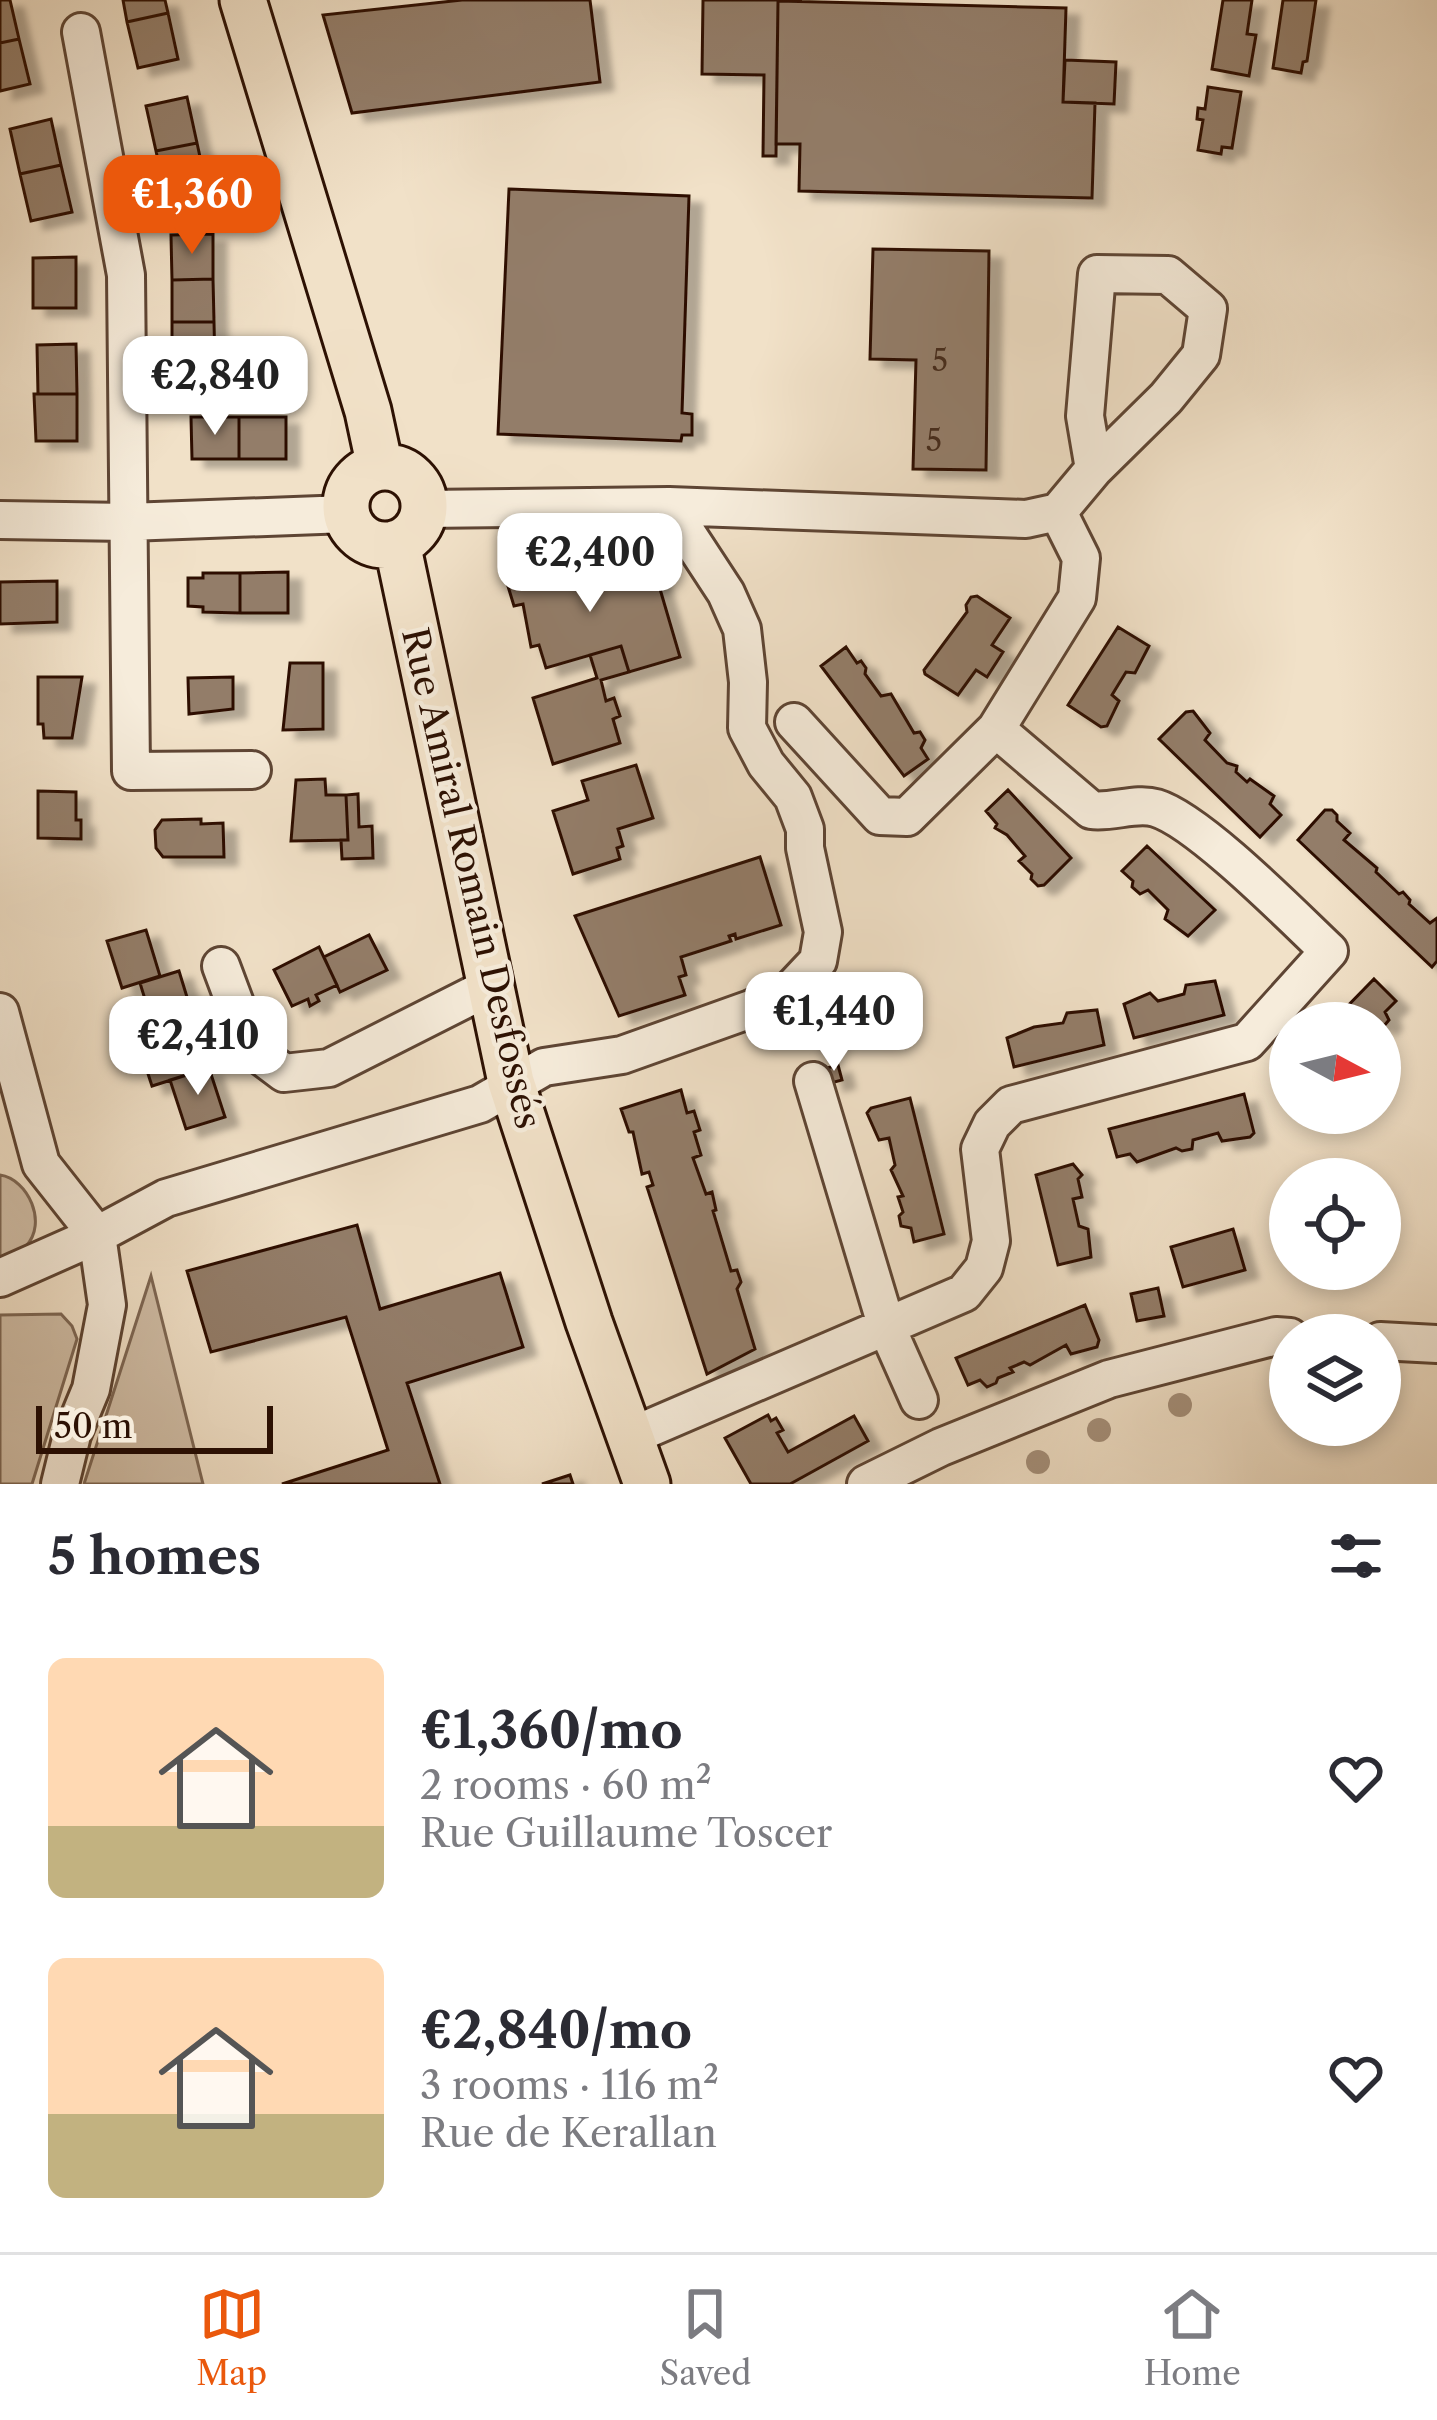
<!DOCTYPE html>
<meta charset="utf-8">
<style>
:root{--surface:#fff;--page:#f7f7f7;--text:#2b2b33;--muted:#7c7c81;--line:#e1e1e2;--accent:#ea580c}
body{margin:0;font-family:"Libre Caslon Text",serif;background:var(--page);color:var(--text);height:100vh;display:flex;flex-direction:column;font-size:45px;white-space:nowrap}
*{box-sizing:border-box;margin:0}
p{font-size:39px;color:var(--muted)}
.icon{flex:none;width:66px;height:66px;fill:none;stroke:currentColor;stroke-width:2;stroke-linecap:round;stroke-linejoin:round}
.map{position:relative;height:1484px;overflow:hidden}
.details{display:flex;flex-direction:column;background:var(--surface);flex:1}
.details>*{flex:none}
.needle{width:78px;rotate:97deg}
.fabs{position:absolute;left:1269px;top:1002px;display:grid;gap:24px}
.fabs a{display:grid;place-items:center;width:132px;height:132px;border-radius:50%;background:var(--surface);box-shadow:0 6px 18px #0003;font-size:60px}
.scale{position:absolute;left:36px;bottom:30px;width:237px;box-sizing:border-box;padding-left:12px;border:6px solid #2d1103;border-top:0;font-size:33px;line-height:42px;white-space:nowrap;color:#2d1103;-webkit-text-stroke:9px #f6ecdb;paint-order:stroke}
.price{position:absolute;translate:-50% -102px;padding:0 27px;border-radius:24px;background:#fff;color:#222;font-size:39px;line-height:78px;filter:drop-shadow(0 3px 6px #0008)}
.price::after{content:'';position:absolute;left:50%;top:72px;width:36px;height:27px;margin-left:-18px;background:inherit;clip-path:polygon(0 0,100% 0,50% 100%)}
.price.on{background:var(--accent);color:#fff}
ul{padding:0;list-style:none}
li{display:flex;align-items:center;gap:36px;height:300px;padding:0 48px}
li span{display:grid;place-items:center;flex:none;width:336px;height:240px;border-radius:18px;color:#555}
li>.icon{margin-inline-start:auto}
span .icon{width:144px;height:144px;fill:#fffc;stroke-width:1}
li b{font-size:51px}
h2{display:flex;justify-content:space-between;align-items:center;height:144px;padding:0 48px;font-size:51px}
.tabs{display:flex;justify-content:space-around;align-items:center;height:168px;border-top:3px solid var(--line);background:var(--surface);font-size:33px;color:var(--muted)}
.tabs a{display:grid;justify-items:center;gap:6px}
.tabs .on{color:var(--accent)}
.map>svg:first-child{display:block}
</style>
<div class="map">
<svg width="1437" height="1484" viewBox="0 0 1437 1484">
<defs>
<filter id="shadow"><feDropShadow dx="13" dy="8" stdDeviation="3" flood-color="#0004"/></filter>
</defs>
<rect width="100%" height="100%" fill="#f1e1c8"/>
<filter id="stains"><feTurbulence type="fractalNoise" baseFrequency=".00167" numOctaves="4"/><feColorMatrix values="0 0 0 0 .2 0 0 0 0 .09 0 0 0 0 .02 0 0 0 .5 -.17"/></filter>
<radialGradient id="worn" r=".72"><stop offset=".6" stop-color="#630" stop-opacity="0"/><stop offset="1" stop-color="#630" stop-opacity=".3"/></radialGradient>
<!-- green -->
<path fill="#d0bea7" stroke="#7e6855" stroke-width="3" d="M0 1175C28 1179 48 1223 26 1246 21 1252 8 1256 0 1260Z
M151 1276 203 1484H83H84Z
M61 1314 72 1326 77 1339 32 1484H0V1315Z"/>
<!-- building -->
<path fill="#937d69" stroke="#2d1103" stroke-width="3" filter="url(#shadow)" d="M0 0H10L19 39 0 43Z
M123 0H165L168 13 127 22Z
M462 0H590L600 82 352 113 323 15Z
M703 0H802L778 1 776 156H763L764 75 702 74Z
M1223 0H1252L1247 34 1256 35 1249 76 1212 69Z
M1283 0H1316L1307 61 1303 62 1301 73 1273 68Z
M778 1 1066 8 1063 102 1095 103 1092 198 799 191 800 144H776Z
M168 13 178 59 138 68 127 22Z
M19 39 30 84 0 91V43Z
M1065 60 1116 62 1114 104 1063 102Z
M1208 87 1241 92 1232 148 1222 147 1221 154 1198 150 1203 120 1197 119 1198 108 1205 109Z
M187 97 197 143 156 151 146 106Z
M51 119 61 165 20 174 10 129Z
M197 143 207 189 166 197 156 151Z
M61 165 72 212 31 221 20 174Z
M509 189 689 196 682 413 692 414V435H682L681 441 498 434Z
M213 234V279L172 280 171 235Z
M873 249 989 251 986 470 913 469 916 360 870 359Z
M76 257V308H33V258Z
M213 279 214 322H172V280Z
M172 322H214L215 367H172Z
M76 344 77 394H38L37 345Z
M34 394H77V441H36Z
M191 417H239V459H192Z
M239 417H286V459H239Z
M523 555 561 557 569 585 578 582 581 595 655 572 680 657 629 672 621 646 546 668 539 645 531 647 523 604 514 606 500 560Z
M288 572V613H240V573Z
M203 573H240V613L203 612V607L188 606V578H203Z
M57 581V622L0 624V582Z
M977 596 1010 618 992 645 1003 652 987 677 976 670 958 695 925 674 924 670 967 612 966 605 971 597Z
M1118 627 1149 646 1135 673 1126 672 1112 695 1119 701 1107 726 1101 727 1068 705Z
M621 646 629 672 601 680 606 701 614 698 620 716 613 719 620 743 553 764 533 698 597 678 590 655Z
M846 647 857 663 861 661 866 668 865 674 881 696 891 694 914 733 920 732 925 740 921 748 928 759 904 776 821 666Z
M290 663H323V729L283 730Z
M38 677H82L72 738H44L43 724H38Z
M233 677V709L189 714 188 678Z
M1193 711 1210 733 1205 740 1227 763 1237 766 1236 772 1247 782 1250 779 1274 796 1270 804 1281 815 1260 837 1159 739 1186 712Z
M636 765 653 818 618 829 623 846 617 848 620 859 573 874 553 811 588 800 582 781Z
M325 779 326 795H346L348 840 291 841 296 780Z
M1008 790 1071 858 1044 885 1038 886 1031 879 1032 874 1019 861 1025 856 1007 835 995 828 997 824 986 811Z
M38 791 76 792V820H81V839L38 838Z
M358 794 359 827 372 826 373 858 342 859 341 840H348L346 795Z
M1325 810H1332L1337 815V821L1350 833 1344 840 1377 868 1376 872 1399 894 1403 892 1410 900 1409 904 1430 923 1437 918V961L1432 967 1298 840Z
M201 819V824L223 823 224 857H163L156 848 155 830 162 820Z
M1147 846 1215 910 1188 936 1165 919 1168 910 1148 890 1140 894 1132 887 1133 881 1122 871Z
M760 857 781 925 736 939 735 934 729 936 731 941 681 957 686 975 679 977 685 995 619 1016 575 916Z
M146 930 160 976 122 988 107 941Z
M369 935 387 970 340 992 324 957Z
M319 947 337 985 316 995 319 1001 310 1006 308 999 292 1006 274 970Z
M179 971 194 1020 155 1032 140 983Z
M1374 979 1396 1001 1385 1012 1389 1020 1383 1027 1380 1023H1331Z
M1215 981 1224 1015 1134 1038 1124 1004 1150 993 1158 1001 1184 994 1186 985Z
M1097 1010 1104 1045 1014 1067 1007 1038 1034 1027 1063 1023 1067 1013Z
M175 1025 190 1074 152 1086 136 1037Z
M838 1065 842 1080 831 1083 827 1068Z
M1290 1066V1092L1277 1079Z
M209 1068 225 1117 186 1129 170 1080Z
M681 1090 687 1113 694 1111 700 1130 694 1132 701 1155 693 1158 706 1194 712 1192 716 1210 713 1211 731 1271 737 1270 741 1282 737 1289 755 1349 707 1374 647 1187 653 1185 649 1172 642 1174 633 1132H629L621 1109Z
M1244 1094 1254 1133 1250 1137 1222 1141 1218 1133 1193 1140 1192 1149 1182 1151 1176 1148 1137 1162 1130 1154 1117 1157 1109 1129Z
M910 1098 944 1234 914 1242 911 1228 901 1226 899 1216 903 1212 898 1197 903 1196 891 1170 895 1165 889 1138 879 1140 867 1113 871 1108Z
M1073 1164 1082 1175 1078 1179 1082 1197 1073 1199 1079 1226 1088 1229 1091 1257 1058 1265 1036 1175Z
M1282 1204 1290 1206V1246L1277 1243 1286 1212 1281 1211Z
M357 1225 380 1309 500 1273 523 1347 407 1383 440 1484H282L388 1450 346 1317 211 1352 187 1271Z
M1233 1229 1245 1270 1183 1287 1171 1247Z
M1158 1288 1164 1316 1137 1321 1131 1294Z
M1085 1305 1099 1340 1097 1347 1071 1354 1066 1345 1030 1365 1024 1362 1010 1368 1013 1372 998 1378 996 1383 987 1387 980 1380 968 1385 956 1358Z
M768 1415 771 1421 776 1418 783 1430 777 1433 788 1452 854 1416 868 1441 790 1484H751L725 1438Z
M570 1475 573 1484H542Z"/>
<g fill="none" stroke-linecap="round" stroke-linejoin="round">
<!-- minor casing -->
<g stroke="#5e4534" stroke-width="42">
<path id="minor" d="M81 32 126 275 131 771 252 770
M424 509 669 506 1026 519 1058 512 1094 469 1166 398 1201 355 1208 309 1168 275 1097 274 1085 416 1094 469
M0 520 128 522 347 514
M794 722 880 816 907 817 996 729 1077 598 1081 558 1058 512
M221 966 252 1049 284 1073 329 1068 491 986
M0 1012 41 1164 97 1235 107 1305 91 1389 72 1435 60 1484
M813 1081 887 1328 919 1400
M0 1278 97 1235 166 1198 480 1104 544 1067 622 1055 751 1009 787 994 818 961 823 932 805 848V829L793 797 766 764 747 728 748 682 742 629 726 593 669 506
M1380 1341 1437 1344
M629 1437 964 1293 984 1268 991 1241 980 1149 992 1124 1011 1105 1247 1042 1329 951C1293 917 1199 821 1156 808 1136 802 1112 813 1091 810L996 729
M866 1484 941 1447 1109 1379 1276 1336 1290 1337"/>
</g>
<!-- major casing -->
<g stroke="#2d1103" stroke-width="51">
<path id="major" d="M243 0 368 411 380 467
M346 506a39 39 0 1 1 78 0a39 39 0 1 1-78 0Z
M397 543 511 1082 589 1322 647 1484"/>
</g>
<!-- minor -->
<use href="#minor" stroke="#f6ecdb" stroke-width="36"/>
<!-- major -->
<use href="#major" stroke="#f1e1c8" stroke-width="45"/>
</g>
<!-- trees -->
<g fill="#a5907b">
<circle cx="1180" cy="1405" r="12"/>
<circle cx="1099" cy="1430" r="12"/>
<circle cx="1038" cy="1462" r="12"/>
</g>
<g text-anchor="middle" dominant-baseline="central" stroke-width="9" stroke-linejoin="round" paint-order="stroke">
<!-- number labels -->
<g font-size="30" fill="#462c1c">
<text x="940" y="360">5</text>
<text x="934" y="440">5</text>
</g>
<!-- street labels -->
<g font-size="36" fill="#2d1103" stroke="#f6ecdb">
<text transform="translate(472 878) rotate(77)">Rue Amiral Romain Desfossés</text>
</g>
</g>
<rect width="100%" height="100%" filter="url(#stains)"/>
<rect width="100%" height="100%" fill="url(#worn)"/>
</svg>
<div class="fabs">
<a><svg class="needle" viewBox="-14 -14 28 28"><path d="M0-13l5 13h-10z" fill="#e53935"/><path d="M0 13l5-13h-10z" fill="#7c7c81"/></svg></a>
<a><svg class="icon" aria-label="locate" viewBox="0 0 24 24"><circle cx="12" cy="12" r="6"/><path d="M12 2v4M12 18v4M2 12h4M18 12h4"/></svg></a>
<a><svg class="icon" aria-label="layers" viewBox="0 0 24 24"><path d="M12 4l9 5-9 5-9-5zM3 14l9 5 9-5"/></svg></a>
</div>
<div class="scale">50 m</div>
<b class="price on" style="left:192px;top:257px">€1,360</b>
<b class="price" style="left:215px;top:438px">€2,840</b>
<b class="price" style="left:590px;top:615px">€2,400</b>
<b class="price" style="left:834px;top:1074px">€1,440</b>
<b class="price" style="left:198px;top:1098px">€2,410</b>
</div>
<section class="details">
<h2>5 homes<svg class="icon" aria-label="filters" viewBox="0 0 24 24"><path d="M4 7h16M4 17h16"/><circle cx="9" cy="7" r="2"/><circle cx="15" cy="17" r="2"/></svg></h2>
<ul>
<li><span style="background:linear-gradient(#ffd9b3 70%,#c2b280 0)"><svg class="icon" aria-label="home" viewBox="0 0 24 24"><path d="M3 11l9-7 9 7M6 9v11h12V9"/></svg></span><div><b>€1,360/mo</b><p>2 rooms · 60 m²</p><p>Rue Guillaume Toscer</p></div><svg class="icon" aria-label="heart" viewBox="0 0 24 24"><path d="M12 20l-8-8c-3-5 5-10 8-4 3-6 11-1 8 4z"/></svg></li>
<li><span style="background:linear-gradient(#ffd9b3 65%,#c2b280 0)"><svg class="icon" aria-label="home" viewBox="0 0 24 24"><path d="M3 11l9-7 9 7M6 9v11h12V9"/></svg></span><div><b>€2,840/mo</b><p>3 rooms · 116 m²</p><p>Rue de Kerallan</p></div><svg class="icon" aria-label="heart" viewBox="0 0 24 24"><path d="M12 20l-8-8c-3-5 5-10 8-4 3-6 11-1 8 4z"/></svg></li>
</ul>
</section>
<nav class="tabs">
<a class="on"><svg class="icon" aria-label="map" viewBox="0 0 24 24"><path d="M3 6l6-2 6 2 6-2v14l-6 2-6-2-6 2zM9 4v14M15 6v14"/></svg>Map</a>
<a><svg class="icon" aria-label="saved" viewBox="0 0 24 24"><path d="M7 4h10v16l-5-4-5 4z"/></svg>Saved</a>
<a><svg class="icon" aria-label="home" viewBox="0 0 24 24"><path d="M3 11l9-7 9 7M6 9v11h12V9"/></svg>Home</a>
</nav>
